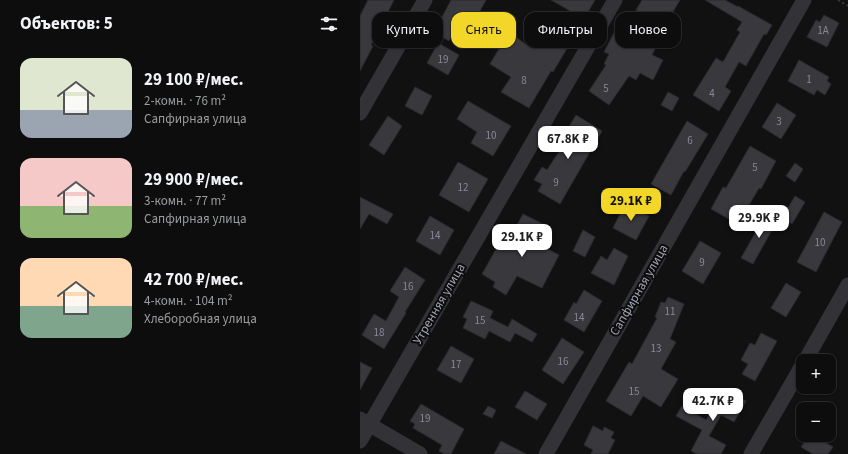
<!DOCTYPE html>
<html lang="ru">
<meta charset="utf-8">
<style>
:root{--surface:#0d0d0e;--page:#1b1b1c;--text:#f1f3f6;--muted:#9a9c9e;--line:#2d2d2e;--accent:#f3d728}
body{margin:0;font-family:"Source Sans 3",sans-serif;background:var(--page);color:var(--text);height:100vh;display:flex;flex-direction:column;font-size:15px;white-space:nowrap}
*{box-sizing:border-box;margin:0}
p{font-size:13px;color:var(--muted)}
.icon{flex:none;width:22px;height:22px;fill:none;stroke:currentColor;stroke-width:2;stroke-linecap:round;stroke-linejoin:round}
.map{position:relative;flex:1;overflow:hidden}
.side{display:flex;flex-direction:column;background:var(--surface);width:360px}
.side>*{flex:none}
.guide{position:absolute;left:12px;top:12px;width:380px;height:36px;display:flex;gap:8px}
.controls{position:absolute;left:436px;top:354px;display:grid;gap:8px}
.controls a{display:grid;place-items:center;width:40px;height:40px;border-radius:8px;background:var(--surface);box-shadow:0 1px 3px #0004,0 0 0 1px var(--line);font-size:20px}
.price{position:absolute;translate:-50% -34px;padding:0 9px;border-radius:8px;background:#fff;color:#222;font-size:13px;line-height:26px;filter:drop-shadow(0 1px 2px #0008)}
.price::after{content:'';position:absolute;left:50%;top:24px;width:12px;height:9px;margin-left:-6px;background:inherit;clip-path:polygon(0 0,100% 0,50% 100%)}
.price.selected{background:var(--accent);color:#111}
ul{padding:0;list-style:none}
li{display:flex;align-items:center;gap:12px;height:100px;padding:0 20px}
li span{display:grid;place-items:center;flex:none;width:112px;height:80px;border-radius:12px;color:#555}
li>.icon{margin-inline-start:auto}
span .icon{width:48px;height:48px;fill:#fffc;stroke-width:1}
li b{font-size:17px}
h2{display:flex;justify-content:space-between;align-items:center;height:48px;padding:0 20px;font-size:17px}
.chip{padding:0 14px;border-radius:12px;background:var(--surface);box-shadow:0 1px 3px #0004,0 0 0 1px var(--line);font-size:14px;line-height:36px}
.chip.selected{background:var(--accent);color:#111}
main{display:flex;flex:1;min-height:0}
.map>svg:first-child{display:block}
</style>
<main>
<section class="side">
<h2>Объектов: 5<svg class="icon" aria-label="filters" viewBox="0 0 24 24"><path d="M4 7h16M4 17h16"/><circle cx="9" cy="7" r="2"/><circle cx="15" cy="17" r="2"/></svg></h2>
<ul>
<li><span style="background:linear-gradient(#dfe7d0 65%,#9aa5b1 0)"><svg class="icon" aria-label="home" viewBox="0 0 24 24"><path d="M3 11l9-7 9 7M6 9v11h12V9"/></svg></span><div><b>29 100 ₽/мес.</b><p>2-комн. · 76 m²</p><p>Сапфирная улица</p></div></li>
<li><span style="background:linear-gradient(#f6c9c9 60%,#8fb573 0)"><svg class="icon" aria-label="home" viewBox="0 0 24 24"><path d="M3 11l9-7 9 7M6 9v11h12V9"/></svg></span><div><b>29 900 ₽/мес.</b><p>3-комн. · 77 m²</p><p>Сапфирная улица</p></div></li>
<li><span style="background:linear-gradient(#ffd9b3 60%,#7fa58c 0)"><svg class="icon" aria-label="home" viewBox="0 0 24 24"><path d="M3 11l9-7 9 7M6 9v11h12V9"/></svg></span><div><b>42 700 ₽/мес.</b><p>4-комн. · 104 m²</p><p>Хлеборобная улица</p></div></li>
</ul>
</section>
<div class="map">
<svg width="488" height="454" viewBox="0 0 488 454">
<rect width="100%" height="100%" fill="#111112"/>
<!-- building -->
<path fill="#38383d" stroke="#2b2b2e" d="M8 0H34L11 45 13 46 0 71V16Z
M91 0H126L109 31 98 25 89 41 74 32Z
M191 0H235L224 19Z
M282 0H320L301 32 303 33 292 55 303 60 293 80 280 73 276 80 269 76 249 105 229 91 246 65 244 64 249 54 244 52 254 33 265 39 279 12 276 10Z
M345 0H365L378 7V6L412 25 406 35 404 34 386 66 379 62 365 87 371 91 359 111 333 95 356 58 363 62 380 32 377 30 382 22Z
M464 15 479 23 467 47 447 37 456 20 460 22Z
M186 24 212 40 193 72 191 71 169 108 141 92 151 77 130 64 140 47 126 39 132 30 149 40 153 35 171 48Z
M78 43 99 55 88 75 67 63Z
M439 60 469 77 467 81 471 84 465 95 457 90 454 95 428 81Z
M55 87 72 96 62 115 45 106Z
M308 92 319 98 312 111 301 105Z
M108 101 151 126 133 156 111 143 117 132 97 119Z
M417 103 436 115 421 139 402 127Z
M216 115 242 131 200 204 178 191 182 184 174 180 182 167 187 170 204 144 200 142Z
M28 116 42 126 24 155 9 145Z
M327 121 348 134 325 172 324 171 311 195 291 184Z
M390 146 416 161 401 189 399 188 378 224 351 209 363 187 366 188Z
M98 162 128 179 109 212 79 195Z
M435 163 443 169 435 182 426 176Z
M435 196 445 202 432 224 422 218Z
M0 197 33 214 27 224 9 214 0 229Z
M265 204 289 216 276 240 253 228Z
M464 212 482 222 456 272 437 262Z
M163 214 187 226 178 244 199 255 182 288 157 276 146 295 133 287 135 282 122 274 139 244 145 247Z
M406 214 417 221 393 264 381 258Z
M70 216 94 230 80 255 56 241Z
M223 230 235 237 225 257 213 251Z
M340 241 361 253 343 284 322 271Z
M254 248 268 256 254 285 231 273 241 256 247 260Z
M45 267 65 280 45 312 46 313 24 349 2 335 14 314 26 321 39 297 30 291Z
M426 283 441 292 426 317 411 308Z
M224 290 242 301 224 332 204 320 214 302 216 304Z
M308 297 324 304 310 339 316 342 301 369 318 379 301 407 283 396 271 416 246 401 269 362 272 364 297 318 295 317 301 302 305 303Z
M111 301 133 311 130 318 148 327 152 319 177 334 172 342 155 333 150 342 129 331 125 339 103 328 107 319 103 317Z
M401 333 417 341 395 381 382 374 388 364 381 360 390 343 395 345Z
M202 338 224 352 203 384 182 370Z
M91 346 114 359 101 383 77 370Z
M0 362 12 368 0 390Z
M364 389 386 401 374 422 361 415 349 436 366 445 361 454H337L331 451 342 430 316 416 322 406 346 420Z
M165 391 187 404 177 420 155 407Z
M61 404 104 429 91 454H84L79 451 82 445 53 428 55 424 50 421Z
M128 406 136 410 132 418 123 414Z
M233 426 243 431 244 427 254 432 251 438 255 440 248 454H231L233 450 224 445Z
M449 435H453L473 447 468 454H453L441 447Z
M141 441 166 454H134Z"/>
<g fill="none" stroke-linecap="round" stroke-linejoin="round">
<!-- path -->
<path stroke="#38383e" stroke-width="2" stroke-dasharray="2 3" stroke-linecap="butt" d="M478 0 488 6"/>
<!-- minor -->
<path stroke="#323237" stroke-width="15" d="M0 113 65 0
M445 361 488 285
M0 419 60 454
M0 441 255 0
M186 454 444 0
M391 454 443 364"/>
</g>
<g text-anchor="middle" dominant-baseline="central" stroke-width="4" stroke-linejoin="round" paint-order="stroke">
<!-- number labels -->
<g font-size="11" fill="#888996">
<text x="463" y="30">1А</text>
<text x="83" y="59">19</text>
<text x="449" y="79">1</text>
<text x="164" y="80">8</text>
<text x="246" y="88">5</text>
<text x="352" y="93">4</text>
<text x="419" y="121">3</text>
<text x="131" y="135">10</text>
<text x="330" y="140">6</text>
<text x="395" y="167">5</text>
<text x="196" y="182">9</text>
<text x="103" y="187">12</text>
<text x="75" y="235">14</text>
<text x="460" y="242">10</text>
<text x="342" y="262">9</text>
<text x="48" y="286">16</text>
<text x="310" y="311">11</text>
<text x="219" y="317">14</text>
<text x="120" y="320">15</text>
<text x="19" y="332">18</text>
<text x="296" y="348">13</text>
<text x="203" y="361">16</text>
<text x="96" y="364">17</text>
<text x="274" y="391">15</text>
<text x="65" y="418">19</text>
</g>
<!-- street labels -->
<g font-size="13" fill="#a2a4b3" stroke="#0c0c0d">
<text transform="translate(279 290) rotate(-60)">Сапфирная улица</text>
<text transform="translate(79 304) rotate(-60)">Утренняя улица</text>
</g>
</g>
</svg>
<div class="controls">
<a>+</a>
<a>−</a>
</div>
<b class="price" style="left:208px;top:160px">67.8K ₽</b>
<b class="price selected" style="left:271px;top:222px">29.1K ₽</b>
<b class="price" style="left:399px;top:239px">29.9K ₽</b>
<b class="price" style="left:162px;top:258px">29.1K ₽</b>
<b class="price" style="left:353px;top:422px">42.7K ₽</b>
<div class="guide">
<a class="chip">Купить</a>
<a class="chip selected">Снять</a>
<a class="chip">Фильтры</a>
<a class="chip">Новое</a>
</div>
</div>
</main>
